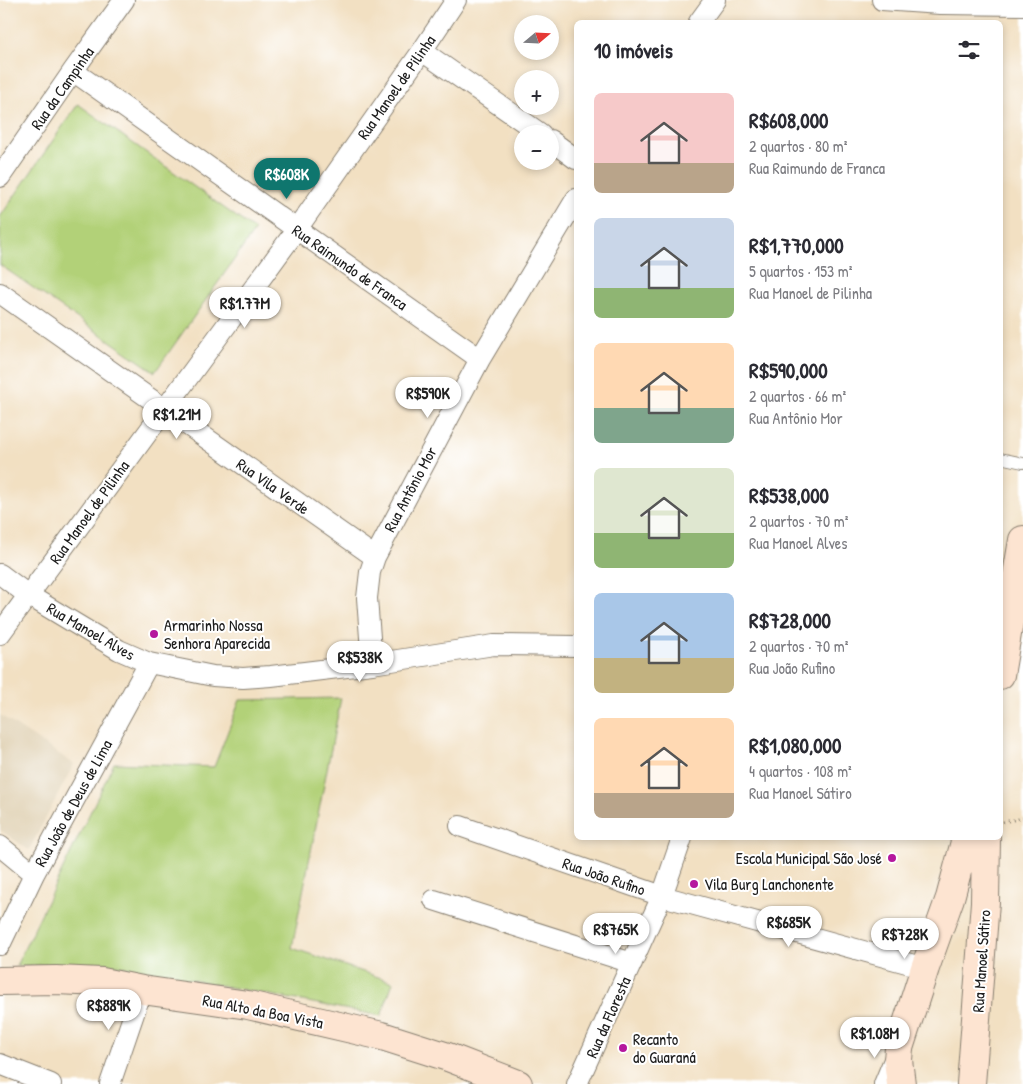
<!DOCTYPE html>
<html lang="pt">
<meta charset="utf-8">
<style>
:root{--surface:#fff;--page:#f7f7f7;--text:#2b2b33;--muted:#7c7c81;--accent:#0f766e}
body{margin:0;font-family:"Patrick Hand",sans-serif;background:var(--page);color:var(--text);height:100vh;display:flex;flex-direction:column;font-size:19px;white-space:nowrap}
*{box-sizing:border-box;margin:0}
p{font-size:16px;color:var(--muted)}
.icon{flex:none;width:28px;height:28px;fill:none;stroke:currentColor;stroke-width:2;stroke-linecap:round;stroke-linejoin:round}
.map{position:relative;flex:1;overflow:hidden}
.panel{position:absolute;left:574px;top:20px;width:429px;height:820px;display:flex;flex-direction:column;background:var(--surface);border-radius:8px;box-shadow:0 2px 8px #0003}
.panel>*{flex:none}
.needle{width:32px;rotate:71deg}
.controls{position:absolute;left:514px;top:15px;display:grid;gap:10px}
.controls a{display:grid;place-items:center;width:45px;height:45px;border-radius:50%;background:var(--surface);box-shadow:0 2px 8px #0003;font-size:25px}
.price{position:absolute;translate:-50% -42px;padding:0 11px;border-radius:18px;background:#fff;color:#222;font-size:16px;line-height:32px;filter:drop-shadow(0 1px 2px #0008)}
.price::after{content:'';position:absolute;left:50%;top:30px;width:15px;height:11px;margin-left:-8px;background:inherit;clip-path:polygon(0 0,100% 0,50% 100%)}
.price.on{background:var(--accent);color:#fff}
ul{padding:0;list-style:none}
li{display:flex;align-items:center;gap:15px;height:125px;padding:0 20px}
li span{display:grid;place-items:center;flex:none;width:140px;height:100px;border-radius:8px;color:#555}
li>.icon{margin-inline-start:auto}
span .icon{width:60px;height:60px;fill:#fffc;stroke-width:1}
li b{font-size:21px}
h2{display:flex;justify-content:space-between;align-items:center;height:60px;padding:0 20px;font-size:21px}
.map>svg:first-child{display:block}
</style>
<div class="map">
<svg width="1023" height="1084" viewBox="0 0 1023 1084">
<rect width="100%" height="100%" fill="#fff"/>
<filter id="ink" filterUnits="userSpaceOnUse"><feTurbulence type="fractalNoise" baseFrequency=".02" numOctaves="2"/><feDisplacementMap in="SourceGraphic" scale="10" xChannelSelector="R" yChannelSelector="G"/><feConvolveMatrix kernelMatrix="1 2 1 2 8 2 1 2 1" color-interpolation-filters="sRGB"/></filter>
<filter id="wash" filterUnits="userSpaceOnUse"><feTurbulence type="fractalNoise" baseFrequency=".0096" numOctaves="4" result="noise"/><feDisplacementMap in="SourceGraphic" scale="20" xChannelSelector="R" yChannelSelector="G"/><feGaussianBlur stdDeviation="1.12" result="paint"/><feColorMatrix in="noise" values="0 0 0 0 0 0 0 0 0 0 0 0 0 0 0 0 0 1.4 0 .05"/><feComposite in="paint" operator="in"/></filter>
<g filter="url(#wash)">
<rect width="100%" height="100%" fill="#f2e0c2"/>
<!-- built -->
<path fill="#e0d1b4" d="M0 715 74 764 29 850 0 830Z"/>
<!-- green -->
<path fill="#b2d178" stroke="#67764a" d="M78 104 255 230 155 372 0 265V217Z
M341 698 292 948 393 982 381 1016 103 963 16 966 114 763 214 767 240 700Z"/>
</g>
<g filter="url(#ink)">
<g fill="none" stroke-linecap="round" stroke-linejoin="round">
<!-- lane casing -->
<g stroke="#877e6f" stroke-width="12">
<path id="lane" d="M1000 458 1023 463"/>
</g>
<!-- street casing -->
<g stroke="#877e6f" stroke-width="22">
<path id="street" d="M882 0 940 4 1023 5
M699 22 715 0
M422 51 541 134
M73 71 480 359
M550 140 576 159
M0 177 73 71 124 0
M0 293 375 557
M0 574 28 595 119 650 149 663 213 676 243 678 271 676 372 664 494 645 576 646
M0 634 297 229 422 51 456 0
M372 664 367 598 370 572 375 557 480 359 576 199
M460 826 662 896 925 968
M0 846 34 874
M434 900 632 963
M0 945 34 874 149 663
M0 1064 51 1084
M110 1084 142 990
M577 1084 662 896 682 838
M884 1084 896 1055"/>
</g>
<!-- secondary casing -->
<g stroke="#877e6f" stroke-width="30">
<path id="secondary" d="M1000 675 1023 540
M0 981 56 980 102 982 142 990 248 1005 382 1036 448 1057 518 1084
M901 1084 898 1060 899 1048 925 968 950 898 966 838
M971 1084 985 902 986 838"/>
</g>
<!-- path -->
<path stroke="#877e6f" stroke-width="3" stroke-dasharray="1 4" stroke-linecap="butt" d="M1003 822 1023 818"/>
<!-- lane -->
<use href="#lane" stroke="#fff" stroke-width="10"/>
<!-- street -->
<use href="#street" stroke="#fff" stroke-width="20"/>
<!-- secondary -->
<use href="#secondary" stroke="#fde4d1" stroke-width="28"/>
</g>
</g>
<!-- markers -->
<g fill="#b5179e" stroke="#fff" stroke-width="2">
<circle cx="154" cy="634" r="5"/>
<circle cx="892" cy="858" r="5"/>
<circle cx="694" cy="884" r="5"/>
<circle cx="623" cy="1048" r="5"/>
</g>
<g text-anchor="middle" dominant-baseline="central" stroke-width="4" stroke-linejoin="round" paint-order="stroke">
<!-- street labels -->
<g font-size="16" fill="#1c1c1c" stroke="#fff">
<text transform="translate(396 87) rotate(-55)">Rua Manoel de Pilinha</text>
<text transform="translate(62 88) rotate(-55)">Rua da Campinha</text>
<text transform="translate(350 267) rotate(35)">Rua Raimundo de Franca</text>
<text transform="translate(273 486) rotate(35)">Rua Vila Verde</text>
<text transform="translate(410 489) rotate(-62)">Rua Antônio Mor</text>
<text transform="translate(89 512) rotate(-54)">Rua Manoel de Pilinha</text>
<text transform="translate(91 631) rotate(30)">Rua Manoel Alves</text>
<text transform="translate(73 803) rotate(-61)">Rua João de Deus de Lima</text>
<text transform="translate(604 876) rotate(19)">Rua João Rufino</text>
<text transform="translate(981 961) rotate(-86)">Rua Manoel Sátiro</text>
<text transform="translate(263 1011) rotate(11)">Rua Alto da Boa Vista</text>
<text transform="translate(608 1017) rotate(-66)">Rua da Floresta</text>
</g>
<!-- poi labels -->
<g font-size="16" fill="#1c1c1c" stroke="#fff" text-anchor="start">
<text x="164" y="625">Armarinho Nossa<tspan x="164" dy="18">Senhora Aparecida</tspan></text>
<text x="882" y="858" text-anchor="end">Escola Municipal São José</text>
<text x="704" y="884">Vila Burg Lanchonente</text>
<text x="633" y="1039">Recanto<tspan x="633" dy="18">do Guaraná</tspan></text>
</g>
</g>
</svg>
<div class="controls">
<a><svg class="needle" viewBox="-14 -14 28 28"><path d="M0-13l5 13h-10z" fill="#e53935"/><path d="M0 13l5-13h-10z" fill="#7c7c81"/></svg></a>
<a>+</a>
<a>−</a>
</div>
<b class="price on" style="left:287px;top:200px">R$608K</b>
<b class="price" style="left:245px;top:329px">R$1.77M</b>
<b class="price" style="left:428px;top:419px">R$590K</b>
<b class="price" style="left:177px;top:440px">R$1.21M</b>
<b class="price" style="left:360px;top:683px">R$538K</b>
<b class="price" style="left:789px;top:948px">R$685K</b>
<b class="price" style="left:616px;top:955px">R$765K</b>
<b class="price" style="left:905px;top:960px">R$728K</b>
<b class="price" style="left:109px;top:1031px">R$889K</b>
<b class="price" style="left:875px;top:1059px">R$1.08M</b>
<section class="panel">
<h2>10 imóveis<svg class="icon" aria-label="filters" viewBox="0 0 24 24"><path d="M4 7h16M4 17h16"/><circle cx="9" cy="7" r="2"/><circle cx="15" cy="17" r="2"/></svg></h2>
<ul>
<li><span style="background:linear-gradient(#f6c9c9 70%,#b9a48a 0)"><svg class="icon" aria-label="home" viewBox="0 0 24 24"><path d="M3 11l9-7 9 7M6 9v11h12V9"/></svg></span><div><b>R$608,000</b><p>2 quartos · 80 m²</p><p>Rua Raimundo de Franca</p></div></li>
<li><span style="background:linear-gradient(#c9d6e8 70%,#8fb573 0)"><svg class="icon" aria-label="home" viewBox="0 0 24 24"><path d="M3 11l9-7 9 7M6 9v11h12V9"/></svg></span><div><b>R$1,770,000</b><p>5 quartos · 153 m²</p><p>Rua Manoel de Pilinha</p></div></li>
<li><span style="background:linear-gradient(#ffd9b3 65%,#7fa58c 0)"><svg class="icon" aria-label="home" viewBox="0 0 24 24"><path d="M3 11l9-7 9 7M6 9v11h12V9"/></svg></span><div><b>R$590,000</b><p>2 quartos · 66 m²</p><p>Rua Antônio Mor</p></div></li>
<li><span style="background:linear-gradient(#dfe7d0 65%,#8fb573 0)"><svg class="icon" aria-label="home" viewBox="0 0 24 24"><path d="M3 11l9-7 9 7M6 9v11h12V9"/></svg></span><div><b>R$538,000</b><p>2 quartos · 70 m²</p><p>Rua Manoel Alves</p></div></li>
<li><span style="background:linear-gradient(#a9c7e8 65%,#c2b280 0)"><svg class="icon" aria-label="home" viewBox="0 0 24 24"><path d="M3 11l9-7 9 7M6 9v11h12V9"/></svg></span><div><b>R$728,000</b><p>2 quartos · 70 m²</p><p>Rua João Rufino</p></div></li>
<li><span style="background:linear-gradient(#ffd9b3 75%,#b9a48a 0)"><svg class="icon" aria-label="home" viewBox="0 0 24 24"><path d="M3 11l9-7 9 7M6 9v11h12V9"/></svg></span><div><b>R$1,080,000</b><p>4 quartos · 108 m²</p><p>Rua Manoel Sátiro</p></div></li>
</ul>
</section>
</div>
